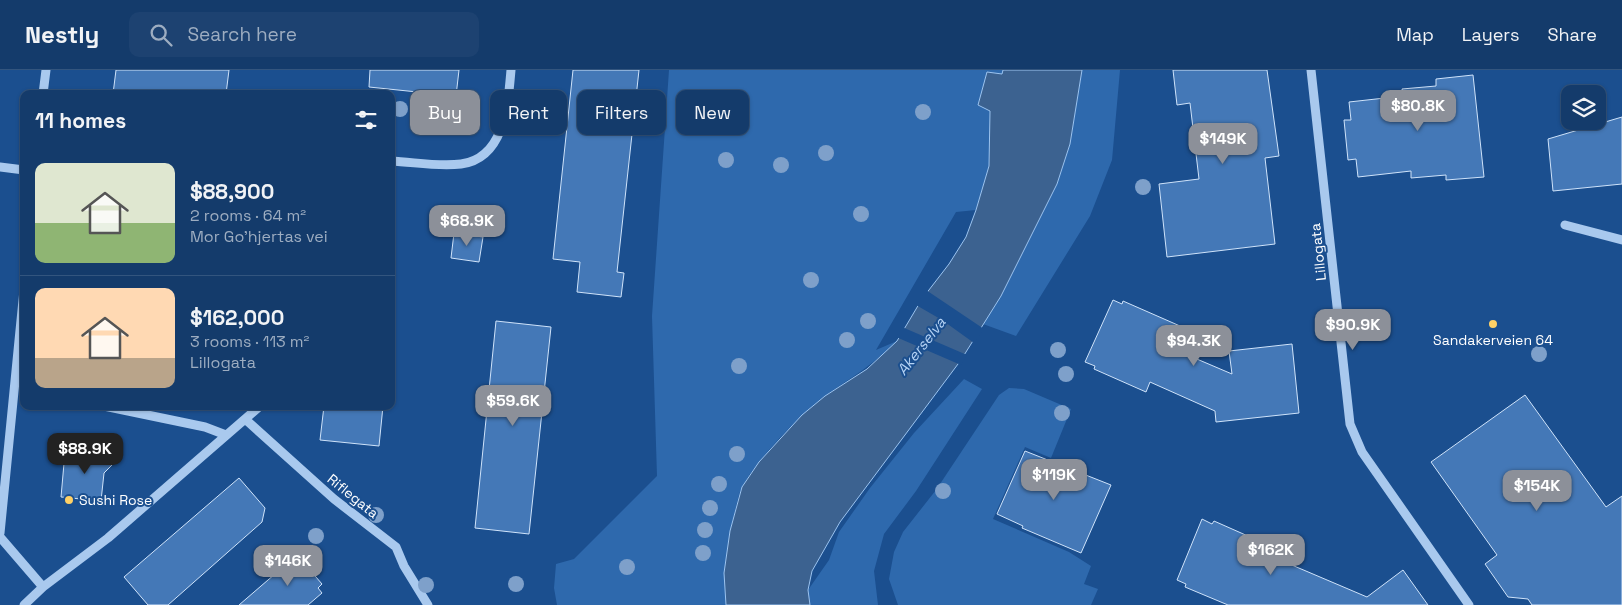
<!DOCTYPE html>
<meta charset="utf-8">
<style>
:root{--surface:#143b6b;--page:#1d4271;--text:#f1f3f6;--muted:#9dadc1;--line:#33557e;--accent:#8c9099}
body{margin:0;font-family:"Space Grotesk",sans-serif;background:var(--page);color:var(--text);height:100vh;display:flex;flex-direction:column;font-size:19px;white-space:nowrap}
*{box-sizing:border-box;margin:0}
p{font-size:16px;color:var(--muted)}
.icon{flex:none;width:28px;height:28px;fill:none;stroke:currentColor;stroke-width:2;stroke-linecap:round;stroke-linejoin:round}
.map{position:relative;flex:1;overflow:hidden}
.side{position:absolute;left:20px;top:20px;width:375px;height:320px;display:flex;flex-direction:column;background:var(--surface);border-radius:10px;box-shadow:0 1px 4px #0004,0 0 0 1px var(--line)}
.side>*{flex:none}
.top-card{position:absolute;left:410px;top:20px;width:475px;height:45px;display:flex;gap:10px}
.controls{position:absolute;left:1561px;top:15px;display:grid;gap:10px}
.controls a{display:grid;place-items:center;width:45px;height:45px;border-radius:10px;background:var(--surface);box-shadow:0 1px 4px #0004,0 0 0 1px var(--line);font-size:25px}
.price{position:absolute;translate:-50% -42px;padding:0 11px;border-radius:10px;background:var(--accent);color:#fff;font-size:16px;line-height:32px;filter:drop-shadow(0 1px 2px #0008)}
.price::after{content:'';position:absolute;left:50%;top:30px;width:15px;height:11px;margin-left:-8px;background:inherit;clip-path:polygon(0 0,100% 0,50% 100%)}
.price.current{background:#222;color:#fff}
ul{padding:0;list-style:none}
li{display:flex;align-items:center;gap:15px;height:125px;padding:0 15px}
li+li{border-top:1px solid var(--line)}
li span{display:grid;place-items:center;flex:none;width:140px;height:100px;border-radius:10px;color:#555}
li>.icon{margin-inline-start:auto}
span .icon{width:60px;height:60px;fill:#fffc;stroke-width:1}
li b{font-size:21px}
h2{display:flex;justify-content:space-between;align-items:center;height:60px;padding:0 15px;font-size:21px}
.tag{padding:0 18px;border-radius:10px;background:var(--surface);box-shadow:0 1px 4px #0004,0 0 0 1px var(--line);font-size:18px;line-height:45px}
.tag.current{background:var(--accent);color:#fff}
header{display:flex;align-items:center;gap:30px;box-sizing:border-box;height:70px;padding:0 25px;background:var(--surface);border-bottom:1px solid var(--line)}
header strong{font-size:24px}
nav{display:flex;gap:28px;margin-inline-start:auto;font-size:18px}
.search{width:350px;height:45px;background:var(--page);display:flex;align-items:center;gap:12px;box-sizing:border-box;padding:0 18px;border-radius:10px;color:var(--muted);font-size:19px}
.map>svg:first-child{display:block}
</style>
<header>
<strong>Nestly</strong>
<div class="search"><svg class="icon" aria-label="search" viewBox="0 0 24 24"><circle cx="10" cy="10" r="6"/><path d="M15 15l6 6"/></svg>Search here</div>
<nav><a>Map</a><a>Layers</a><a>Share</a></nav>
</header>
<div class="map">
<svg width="1622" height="535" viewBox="0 0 1622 535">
<rect width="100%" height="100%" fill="#1b4f8f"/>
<!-- green -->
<path fill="#2e69ad" d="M669 0H1003V4L978 34 990 41 989 96 976 140 956 142 876 280 897 271C872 296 853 306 825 326 801 344 757 389 743 416 739 422 738 430 736 437 727 470 724 501 726 535H557L554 518 556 494 574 489 657 406 652 246Z
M1082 0H1120L1112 90 1090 146 1016 266 983 254 1001 226 1057 114 1070 74Z
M964 309 982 319 916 421 884 464 874 501 878 535H810L808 520 829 490 839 462 870 418 914 363Z
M1009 318 1024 319 1071 339 1051 388 1025 377 993 449 1069 482 1091 496 1084 514 1098 519 1091 535H898L889 509 894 482 903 462 936 420 999 325Z"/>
<!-- water -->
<path fill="#3c6290" stroke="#9cc4f0" d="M1003 0H1082L1070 74 1057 114 1001 226 961 290 840 452 812 501 808 520 810 535H726L724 503 730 461 742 417 759 392 802 345 825 326 867 299 897 271 922 229 949 194 966 167 976 140 989 96 990 41 978 35 987 2 1002 4Z"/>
<!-- pier -->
<path fill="#1b4f8f" d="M926 220 984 259 974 273 942 250 916 235Z
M902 257 967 285 961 295 896 267Z"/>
<!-- building -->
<path fill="#4478b7" stroke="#cfe3fa" d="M116 0H229L226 24H113Z
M370 0H459L456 26 369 17Z
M573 0H639L617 202 624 203 621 227 577 222 580 192 553 189Z
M1173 0H1267L1279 86 1265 88 1275 174 1167 187 1159 114 1199 109 1190 33 1177 35Z
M1473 5 1484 107 1446 110V105L1411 108V101L1358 107 1356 89 1348 90 1344 50H1351L1349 32 1403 26 1402 19 1436 16V9Z
M1622 47V114L1553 121 1548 69Z
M454 163 483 167 479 192 451 188Z
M1113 230 1122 234 1123 231 1180 256 1171 278 1232 304 1229 281 1292 274 1299 343 1216 352 1215 341 1150 312 1146 322 1094 299 1095 296 1085 292Z
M496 251 551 257 529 464 475 458Z
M1525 325 1606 437 1622 426V535H1532L1528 529 1508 527 1485 494 1497 485 1431 392Z
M324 336H383L379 376 320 370Z
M1025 381 1111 415 1081 483 1022 458 1023 456 997 444Z
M65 382 121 386 104 403 101 431 61 427Z
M239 408 265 438 262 452 168 535H148L124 507Z
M1202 449 1212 454 1214 451 1284 482 1280 490 1367 527 1403 500 1428 535H1228L1185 517 1186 514 1177 510Z
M297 485 322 514 318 518 322 523 308 535H239Z"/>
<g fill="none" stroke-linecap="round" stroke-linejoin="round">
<!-- minor -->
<path stroke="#a9c9ee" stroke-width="9" d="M1311 0 1350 354 1362 382 1469 535
M43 24 46 0
M391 91C414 92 438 97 461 94 505 88 508 34 511 0
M0 97 24 100
M1565 155 1622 170
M104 336 205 357 226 365
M245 349 334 429 396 477 404 496 428 535
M0 463 24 220
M0 467 43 517
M24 535 43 517 108 468 260 336"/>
</g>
<!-- trees -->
<g fill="#7ea0ca">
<circle cx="400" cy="39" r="8"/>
<circle cx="923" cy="42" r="8"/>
<circle cx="826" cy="83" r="8"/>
<circle cx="726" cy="90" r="8"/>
<circle cx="781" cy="95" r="8"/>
<circle cx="1143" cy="117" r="8"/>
<circle cx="861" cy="144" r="8"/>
<circle cx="811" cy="210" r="8"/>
<circle cx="868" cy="251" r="8"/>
<circle cx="847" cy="270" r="8"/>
<circle cx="1058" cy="280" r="8"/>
<circle cx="1539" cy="284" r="8"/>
<circle cx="739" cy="296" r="8"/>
<circle cx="1066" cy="304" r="8"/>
<circle cx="1062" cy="343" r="8"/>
<circle cx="737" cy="384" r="8"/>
<circle cx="719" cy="414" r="8"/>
<circle cx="943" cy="421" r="8"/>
<circle cx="710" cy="438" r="8"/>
<circle cx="376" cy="445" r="8"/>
<circle cx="705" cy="460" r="8"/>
<circle cx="316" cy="466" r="8"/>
<circle cx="703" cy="483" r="8"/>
<circle cx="627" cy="497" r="8"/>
<circle cx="516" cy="514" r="8"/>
<circle cx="426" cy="515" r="8"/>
</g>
<!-- markers -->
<g fill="#ffd166" stroke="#1b4f8f" stroke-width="2">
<circle cx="1493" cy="254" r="5"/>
<circle cx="69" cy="430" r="5"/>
</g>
<g text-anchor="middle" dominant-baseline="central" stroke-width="4" stroke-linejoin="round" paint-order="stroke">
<!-- street labels -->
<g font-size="14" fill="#fff" stroke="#1b4f8f">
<text transform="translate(1318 182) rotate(-96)">Lillogata</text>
<text transform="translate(353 426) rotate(39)">Riflegata</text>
</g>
<!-- poi labels -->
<g font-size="14" fill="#fff" stroke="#1b4f8f">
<text x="1493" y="270">Sandakerveien 64</text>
<text x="79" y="430" text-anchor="start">Sushi Rose</text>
</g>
<!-- water labels -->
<g font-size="15" font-style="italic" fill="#b5d3f5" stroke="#1b4f8f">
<text transform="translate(921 276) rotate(-52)">Akerselva</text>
</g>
</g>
</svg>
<div class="controls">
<a><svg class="icon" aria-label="layers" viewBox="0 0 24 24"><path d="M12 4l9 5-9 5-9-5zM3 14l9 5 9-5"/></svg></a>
</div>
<b class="price" style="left:1418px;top:62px">$80.8K</b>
<b class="price" style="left:1223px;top:95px">$149K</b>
<b class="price" style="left:467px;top:177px">$68.9K</b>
<b class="price" style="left:1353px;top:281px">$90.9K</b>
<b class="price" style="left:1194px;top:297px">$94.3K</b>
<b class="price" style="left:513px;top:357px">$59.6K</b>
<b class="price current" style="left:85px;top:405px">$88.9K</b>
<b class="price" style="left:1054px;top:431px">$119K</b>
<b class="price" style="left:1537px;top:442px">$154K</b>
<b class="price" style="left:1271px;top:506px">$162K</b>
<b class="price" style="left:288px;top:517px">$146K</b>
<div class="top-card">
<a class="tag current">Buy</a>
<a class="tag">Rent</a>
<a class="tag">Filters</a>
<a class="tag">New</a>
</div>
<section class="side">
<h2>11 homes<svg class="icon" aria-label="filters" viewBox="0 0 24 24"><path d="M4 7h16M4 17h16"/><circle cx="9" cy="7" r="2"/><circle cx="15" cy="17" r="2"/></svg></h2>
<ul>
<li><span style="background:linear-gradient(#dfe7d0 60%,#8fb573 0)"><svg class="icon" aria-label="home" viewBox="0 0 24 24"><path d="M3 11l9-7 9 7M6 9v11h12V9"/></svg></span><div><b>$88,900</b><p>2 rooms · 64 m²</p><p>Mor Go’hjertas vei</p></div></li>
<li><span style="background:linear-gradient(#ffd9b3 70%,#b9a48a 0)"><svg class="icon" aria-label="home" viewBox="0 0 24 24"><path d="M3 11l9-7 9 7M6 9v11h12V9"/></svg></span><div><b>$162,000</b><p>3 rooms · 113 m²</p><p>Lillogata</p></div></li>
</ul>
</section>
</div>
